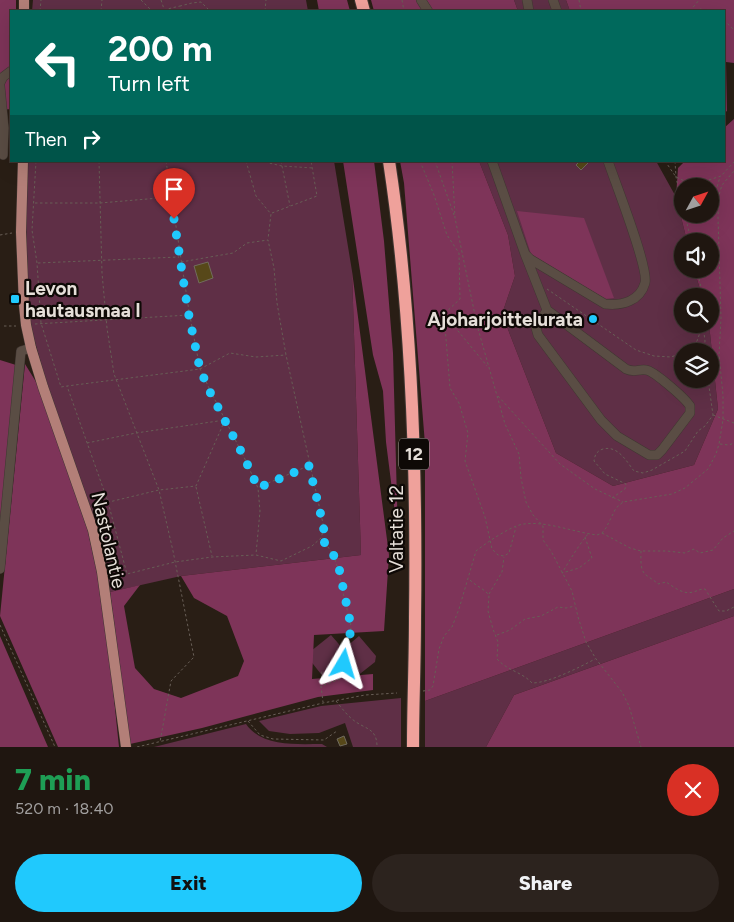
<!DOCTYPE html>
<html lang="en">
<head>
<meta charset="utf-8">
<style>
	body { margin:0; font-family:Figtree,sans-serif; background:#2c231e; color:#f1f3f6; height:100vh; display:flex; flex-direction:column; font-size:19px; white-space:nowrap }
	* { box-sizing:border-box; margin:0 }
	p { font-size:16px; color:#a19f9f }
	.icon { flex:none; width:28px; height:28px; fill:none; stroke:currentColor; stroke-width:2; stroke-linecap:round; stroke-linejoin:round }
	.map { position:relative; height:747px; overflow:hidden }
	.panel { display:flex; flex-direction:column; background:#1f1610; flex:1 }
	.panel>* { flex:none }
	.top-card { position:absolute; left:10px; top:10px; width:715px; height:152px; border-radius:0px; box-shadow:0 5px 20px #0002,0 0 0 1px #3c3530; background:#00695c; color:#fff; overflow:hidden }
	.needle { width:32px; rotate:50deg }
	.buttons { position:absolute; left:674px; top:178px; display:grid; gap:10px }
	.buttons a { display:grid; place-items:center; width:45px; height:45px; border-radius:50%; background:#1f1610; box-shadow:0 5px 20px #0002,0 0 0 1px #3c3530; font-size:25px }
	.pin { position:absolute; display:grid; place-items:center; width:42px; height:42px; color:#fff; margin:-51px -21px; border-radius:50% 50% 50% 0; rotate:-45deg; box-shadow:0 0 5px #0007 }
	.pin .icon { rotate:45deg }
	.me { position:absolute; width:55px; margin:-28px; rotate:7deg; stroke-linejoin:round; filter:drop-shadow(0 0 4px #0008) }
	.turn { display:flex; align-items:center; gap:18px; height:105px; padding:0 15px; font-size:22px }
	.turn .icon { width:65px; height:65px; stroke-width:2.5 }
	.turn b { display:block; font-size:35px; line-height:42px }
	.then { display:flex; align-items:center; height:48px; padding:0 15px; background:#0003; gap:10px; font-size:19px }
	.round { display:grid; place-items:center; flex:none; width:52px; height:52px; border-radius:26px; background:#2c231e }
	.head { display:flex; align-items:center; justify-content:space-between; height:85px; padding:0 15px }
	h1 { font-size:30px; font-weight:800; line-height:38px; color:#1e9e55 }
	.button { display:flex; gap:10px; margin-top:auto; padding:10px 15px }
	.button a { flex:1; height:58px; border-radius:30px; background:#20c9fd; color:#111; font-size:20px; font-weight:800; line-height:58px; text-align:center }
	.button a+a { background:#2c231e; color:#f1f3f6 }
	.map>svg:first-child { display:block }
	.green { fill:#5f2f46; fill-rule:evenodd }
	.forest { fill:#7e3459; fill-rule:evenodd }
	.building { fill:#574819; stroke:#716c5d }
	.lines { fill:none; stroke-linecap:round; stroke-linejoin:round }
	.minor-casing { stroke:#403732; stroke-width:10 }
	.major-casing { stroke:#403732; stroke-width:11 }
	.highway-casing { stroke:#403732; stroke-width:14 }
	.path { stroke:#685e56; stroke-width:1; stroke-dasharray:2.5 2.5; stroke-linecap:butt }
	.minor { stroke:#5a4d44; stroke-width:9 }
	.major { stroke:#b37f78; stroke-width:10 }
	.highway { stroke:#efa19b; stroke-width:12 }
	.route { stroke:#20c9fd; stroke-width:9; stroke-dasharray:0 16.2 }
	.poi-dot { fill:#20c9fd; stroke:#0e0906; stroke-width:2 }
	.labels { text-anchor:middle; stroke-width:4.5; stroke-linejoin:round; paint-order:stroke }
	.shield { fill:#0e0906; stroke:#a59f9a; stroke-width:1 }
	.shield-label { font-size:18px; font-weight:bold; fill:#e6dfd9 }
	.poi-label { font-size:19px; font-weight:bold; fill:#e6dfd9; stroke:#0e0906; text-anchor:start }
	.street-label { font-size:19px; fill:#e6dfd9; stroke:#0e0906 }
</style>
</head>
<body>
<div class="map">
<svg width="734" height="747" viewBox="0 0 734 747">
	<rect width="100%" height="100%" fill="#291e15"/>
	<path class="green" d="M33 0H306L308 11H32Z
		M514 0H566L570 11H518Z
		M28 161H334L352 271 361 555 181 576 110 592 108 571 98 529 48 388 31 328 29 306 26 228Z
		M479 161H656L676 197 687 241H682V269H694L702 296H682V324H709L718 409 694 465 613 486 556 453 502 314 515 276 508 235ZM682 351H710V379H682Z
		M734 589V616L514 695 486 747H425V701Z
		M331 635 344 650 337 656 343 663 324 678 306 655Z
		M359 636 376 656 375 662 356 677 344 662 346 647Z
		M401 698V747H353L345 723 319 733 290 734 269 731 259 721 321 706Z
		M246 724C262 747 296 744 322 744L327 747H154Z"/>
	<path class="forest" d="M0 0H16V11H11V109L0 110Z
		M317 0H347L350 11H319Z
		M371 0H416L423 11H374Z
		M424 0H514L518 11H430Z
		M566 0H734V63L726 62 727 111 724 113V11H570Z
		M734 119V589L425 701V444L404 183 400 161H479L508 235 515 276 502 314 556 453 613 486 694 465 718 409 709 324H710V296H702L694 269H710V241H687L676 197 678 168 685 161H724V128ZM682 186H710V214H682Z
		M343 161H374L384 241 393 353 398 537 386 442 383 391 373 355Z
		M517 211 584 218 614 298 605 299 531 254Z
		M352 271 389 555 384 631 314 635 312 679 373 674V690L318 697 202 728 130 744 110 592 140 585 124 606 135 668 154 689 181 698 238 676 244 661 227 616 194 598 181 576 361 555Z
		M0 360 16 365 0 528Z
		M25 364 38 385 88 531 97 572 112 679 119 747H58L0 616Z
		M734 616V747H486L514 695Z
		M0 636 48 747H0Z"/>
	<path class="building" d="M580 161H590L581 170 576 165Z
		M208 262 213 278 199 283 194 266Z
		M344 736 347 744 340 746 337 739Z"/>
	<g class="lines">
		<g class="minor-casing">
			<path id="minor" d="M421 0 428 11
				M527 0 529 11
				M553 0 557 11
				M0 83 3 77 11 71
				M0 86 4 128 3 155
				M492 161 525 254 530 259 605 304C622 306 640 301 645 283 649 268 615 182 608 161
				M525 254 547 310 626 369C634 373 638 369 646 370 654 371 685 398 690 406V413L662 450 657 455H649L617 436 601 420 538 335 536 328 547 310
				M0 569 21 351 31 348"/>
		</g>
		<g class="major-casing">
			<path id="major" d="M24 11V0
				M23 161 21 232 24 305 26 325 31 348 43 387 93 530 102 572 126 747"/>
		</g>
		<g class="highway-casing">
			<path id="highway" d="M361 0 364 11
				M389 161C412 312 417 466 415 618 415 661 413 704 413 747"/>
		</g>
		<path class="path" d="M141 0 152 11
			M161 0 164 9
			M402 0 404 11
			M579 0 581 11
			M40 11 41 0
			M101 11 102 0
			M159 11 180 6
			M182 11 180 6 192 3 201 2 210 11
			M265 11 266 0
			M690 11 699 0
			M695 11 700 9 711 11
			M724 20 734 30
			M36 161 32 230 37 263 41 323 61 387 67 386
			M99 161 102 273 107 328 114 374 159 490 173 551 194 657 171 681 160 742
			M166 161 189 311 200 369 211 392 244 457 258 488 260 511 256 554
			M246 161 256 196 271 214 268 239
			M260 161 282 166 313 168
			M281 161 290 206
			M420 161 434 195 447 235 459 253 460 299 444 314 487 366
			M435 161 454 215
			M452 161 455 218 477 325 505 424 519 454 521 478 526 502 533 515 543 526V540L551 551 572 591 578 617 586 642 596 659 622 692 629 706 641 747
			M665 161 676 177 693 185 721 176 734 162
			M675 161 676 177 682 205
			M35 203H100L171 197
			M710 205 713 201 720 177
			M272 213 317 196 311 161
			M685 214 691 241
			M0 235 12 233
			M181 262 233 253 247 243 268 240 274 268 277 303 286 355 324 528 321 538 312 546 281 561 256 555 212 557 175 562 127 574 108 502 67 386 200 369 230 353 256 357 286 355
			M38 263 179 257
			M697 269 703 296
			M547 289 636 350 654 356 671 357 682 353
			M444 314 450 388 459 403 468 433 465 461 485 517 492 549 498 555 504 556 509 553 516 527
			M35 324 189 315
			M703 325 705 341 704 351
			M4 326H16
			M685 351 697 341 703 324
			M498 396 560 464 595 489 623 502
			M713 415 734 423
			M87 443 136 433 225 420 196 486 159 490 109 502
			M720 444 729 445 734 443
			M196 487 212 556
			M259 487 308 466
			M612 498 625 489 626 484 605 474 594 461C595 454 597 451 603 449 618 445 627 462 634 471L643 473 652 470 685 451 698 431 705 426 713 415 708 379
			M602 533 630 548 641 551H667L685 553 694 549 700 553 713 550 723 538 734 531
			M585 537 592 558 579 568 562 573C570 560 578 546 588 534
			M321 539C337 555 337 567 342 588 345 601 348 613 351 626 351 634 347 638 344 645 341 655 346 666 349 676L321 686 323 702
			M641 551C641 557 640 568 644 573 646 576 653 579 658 584L666 582C674 587 683 595 693 592 698 591 699 589 705 589L719 611H726L734 607
			M470 580C476 586 483 588 489 595L488 611 493 629 498 642 497 659C508 671 522 672 532 683 549 683 580 667 595 659
			M489 594 502 572 504 557
			M0 625 55 747
			M497 635 510 630 525 619 541 616 558 607 566 608 575 606
			M321 684 322 670
			M423 691 430 690 433 686 439 649 444 636 452 627 459 609 476 551C486 543 512 525 524 524 547 521 573 532 597 535L602 533 606 528 616 508 623 502 672 494 685 488 708 469 716 454 719 444 723 420V395L719 355 721 318 718 217 719 195 722 185 734 171
			M336 701C341 707 346 714 352 719 365 730 377 727 377 747
			M248 721 260 735 273 739 324 740 337 731
			M137 747 323 703 365 695 397 693"/>
		<use href="#minor" class="minor"/>
		<use href="#major" class="major"/>
		<use href="#highway" class="highway"/>
	</g>
	<g class="lines">
		<path class="route" d="M174 219 188 311 200 369 210 392 244 457 258 488 309 466 324 528 320 538 331 549 339 568 351 626V632L344 646V664"/>
	</g>
	<g class="poi-dot">
		<rect x="10" y="294" width="10" height="10" rx="2.5"/>
		<circle cx="593" cy="319" r="5"/>
	</g>
	<g class="labels">
		<rect class="shield" x="399" y="438.5" width="30" height="31" rx="4"/>
		<g class="shield-label">
			<text x="414" y="460">12</text>
		</g>
		<g class="poi-label">
			<text x="25" y="295">Levon<tspan x="25" dy="22">hautausmaa I</tspan></text>
			<text x="583" y="326" text-anchor="end">Ajoharjoittelurata</text>
		</g>
		<g class="street-label">
			<text transform="translate(396 529) rotate(-90)" y="7">Valtatie 12</text>
			<text transform="translate(109 540) rotate(77)" y="7">Nastolantie</text>
		</g>
	</g>
</svg>
<div class="buttons">
<a><svg class="needle" viewBox="-14 -14 28 28"><path d="M0-13l5 13h-10z" fill="#e53935"/><path d="M0 13l5-13h-10z" fill="#a19f9f"/></svg></a>
<a><svg class="icon" aria-label="sound" viewBox="0 0 24 24"><path d="M4 9h4l5-4v14l-5-4H4zM17 9q2 3 0 6"/></svg></a>
<a><svg class="icon" aria-label="search" viewBox="0 0 24 24"><circle cx="10" cy="10" r="6"/><path d="M15 15l6 6"/></svg></a>
<a><svg class="icon" aria-label="layers" viewBox="0 0 24 24"><path d="M12 4l9 5-9 5-9-5zM3 14l9 5 9-5"/></svg></a>
</div>
<div class="pin" style="left:174px;top:219px;background:#d93025"><svg class="icon" aria-label="arrive" viewBox="0 0 24 24"><path d="M6 21V4h12l-3 4 3 4H6"/></svg></div>
<svg class="me" style="left:344px;top:664px" viewBox="-20 -20 40 40"><path d="M0-17L14 15 0 8-14 15z" fill="#20c9fd" stroke="#fff" stroke-width="4"/></svg>
<div class="top-card">
<div class="turn"><svg class="icon" aria-label="left" viewBox="0 0 24 24"><path d="M17 20v-9H6M10 6l-5 5 5 5"/></svg><div><b>200 m</b>Turn left</div></div>
<div class="then">Then<svg class="icon" aria-label="right" viewBox="0 0 24 24"><path d="M7 20v-9h11M14 6l5 5-5 5"/></svg></div>
</div>
</div>
<section class="panel">
<div class="head"><div><h1>7 min</h1><p>520 m · 18:40</p></div><a class="round" style="background:#d93025;color:#fff"><svg class="icon" aria-label="close" viewBox="0 0 24 24"><path d="M6 6l12 12M18 6L6 18"/></svg></a></div>
<div class="button"><a>Exit</a><a>Share</a></div>
</section>
</body>
</html>
